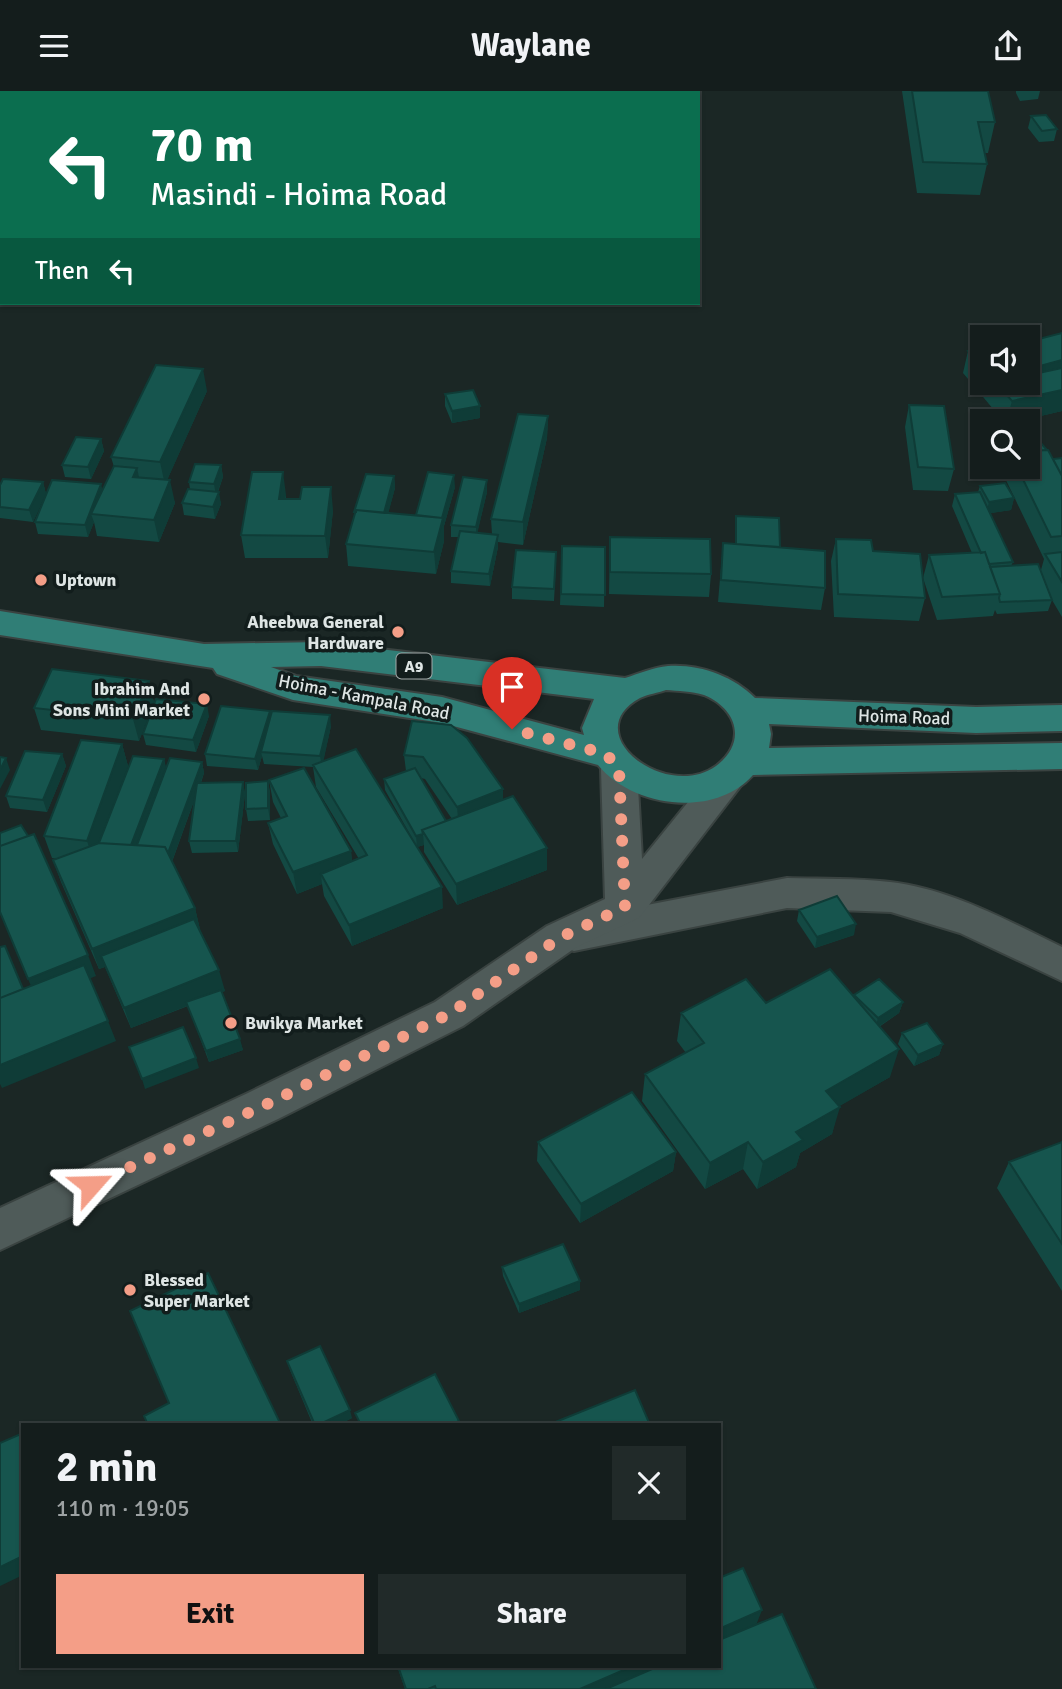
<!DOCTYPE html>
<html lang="en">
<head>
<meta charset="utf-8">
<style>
	body { margin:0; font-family:Signika,sans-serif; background:#212a29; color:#f1f3f6; height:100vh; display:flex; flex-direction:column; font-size:26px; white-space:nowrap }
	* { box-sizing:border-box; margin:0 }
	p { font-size:23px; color:#9da2a3 }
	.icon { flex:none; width:38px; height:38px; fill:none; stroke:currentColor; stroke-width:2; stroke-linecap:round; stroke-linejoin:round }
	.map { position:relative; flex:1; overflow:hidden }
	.sheet { position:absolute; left:21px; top:1332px; width:700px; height:245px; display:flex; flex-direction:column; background:#141d1c; border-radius:0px; box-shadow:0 2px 5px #0004,0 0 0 2px #333b3b }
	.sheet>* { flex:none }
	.top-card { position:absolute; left:0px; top:0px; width:700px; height:214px; box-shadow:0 2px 5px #0004,0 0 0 2px #333b3b; background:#0b6e4f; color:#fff; overflow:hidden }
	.controls { position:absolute; left:970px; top:234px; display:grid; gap:14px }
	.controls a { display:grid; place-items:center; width:70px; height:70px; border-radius:0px; background:#141d1c; box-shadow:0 2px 5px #0004,0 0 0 2px #333b3b; font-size:35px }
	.pin { position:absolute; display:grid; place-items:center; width:60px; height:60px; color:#fff; margin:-72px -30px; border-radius:50% 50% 50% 0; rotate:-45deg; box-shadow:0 0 7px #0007 }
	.pin .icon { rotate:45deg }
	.me { position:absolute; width:77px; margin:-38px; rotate:65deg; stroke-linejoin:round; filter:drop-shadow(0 0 5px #0008) }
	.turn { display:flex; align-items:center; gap:24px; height:147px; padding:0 35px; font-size:32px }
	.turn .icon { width:91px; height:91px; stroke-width:2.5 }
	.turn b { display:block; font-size:49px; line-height:60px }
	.then { display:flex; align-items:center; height:66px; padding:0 35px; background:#0003; gap:14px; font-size:26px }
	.round { display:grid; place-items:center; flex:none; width:74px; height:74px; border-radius:0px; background:#212a29 }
	.overview { display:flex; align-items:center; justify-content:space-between; height:119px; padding:0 35px }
	h1 { font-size:42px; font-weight:800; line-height:52px }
	.primary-button { display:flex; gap:14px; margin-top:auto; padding:14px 35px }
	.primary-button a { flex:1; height:80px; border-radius:0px; background:#f49e87; color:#111; font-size:28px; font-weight:800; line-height:80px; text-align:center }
	.primary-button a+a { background:#212a29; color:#f1f3f6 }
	header { display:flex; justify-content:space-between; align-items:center; height:91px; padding:0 35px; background:#141d1c; font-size:32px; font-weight:800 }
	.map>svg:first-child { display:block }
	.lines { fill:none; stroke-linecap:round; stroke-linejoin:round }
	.street-casing { stroke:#3a4341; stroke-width:4 }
	.secondary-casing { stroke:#3a4341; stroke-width:4 }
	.primary-casing { stroke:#3a4341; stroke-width:4 }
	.street { fill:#4f5b59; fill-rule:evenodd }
	.secondary { fill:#4f5b59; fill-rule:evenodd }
	.primary { fill:#307e76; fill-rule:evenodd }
	.wall { fill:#134943; fill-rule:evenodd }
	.shaded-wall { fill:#0f3c37 }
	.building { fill:#16554e; stroke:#0f3c37; stroke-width:2 }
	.route { stroke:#f49e87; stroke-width:12; stroke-dasharray:0 21.6 }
	.poi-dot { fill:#f49e87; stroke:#121d1c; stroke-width:2.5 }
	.labels { text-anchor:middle; stroke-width:7; stroke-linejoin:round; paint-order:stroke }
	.shield { fill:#121d1c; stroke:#a1a9a8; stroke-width:2 }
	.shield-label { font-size:16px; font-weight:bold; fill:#dee5e4 }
	.poi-label { font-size:18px; font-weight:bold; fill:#dee5e4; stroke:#121d1c; text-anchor:start }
	.street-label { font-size:18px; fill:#dee5e4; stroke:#121d1c }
</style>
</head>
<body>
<header><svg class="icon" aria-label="menu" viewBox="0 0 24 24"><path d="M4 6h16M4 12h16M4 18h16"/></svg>Waylane<svg class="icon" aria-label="share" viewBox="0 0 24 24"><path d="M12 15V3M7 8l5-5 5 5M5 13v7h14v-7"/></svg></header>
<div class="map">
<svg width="1062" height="1598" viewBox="0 0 1062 1598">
	<rect width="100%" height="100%" fill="#1b2725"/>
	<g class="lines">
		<g class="street-casing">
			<path id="street" d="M787 787C821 788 856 787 890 791 951 798 1008 830 1062 856V890L960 842 891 821 787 817 574 860 560 855 554 844 560 833 574 828Z"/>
		</g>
		<g class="secondary-casing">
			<path id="secondary" d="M619 664 632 668 637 678 642 768 718 674 731 670 744 674 749 684 639 827 575 857 463 935 278 1028 0 1159V1117L248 1002 435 911 547 835 605 808 601 678 606 668Z"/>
		</g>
		<g class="primary-casing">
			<path id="primary" d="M0 520 204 553 321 551 625 587C638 583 654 576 668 575 700 573 733 585 755 607L976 616 1062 614V640L976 642 769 633 771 643 769 657 1062 652V678L753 684C714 728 632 716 598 674L442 632 293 609 217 583 213 577 0 544ZM321 575 594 608 582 637 584 644 442 606 296 585 271 576ZM666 599C678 600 692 600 704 604 738 618 747 652 716 675 666 711 576 642 640 607 648 603 658 602 666 599Z"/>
		</g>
		<use href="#street" class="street"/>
		<use href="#secondary" class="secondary"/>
		<use href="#primary" class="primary"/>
	</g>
	<path class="wall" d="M123 0H140L138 2H123Z
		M902 0H988L995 31 988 62H984L987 73 980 104 917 102Z
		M1016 0H1040L1038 8 1020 10 1016 2Z
		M1031 25 1057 38 1054 50 1039 51 1028 37Z
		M1062 242V320L1015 331H1004L963 282 968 260 982 256V292H1027V251Z
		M207 300 167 389 175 412 159 451 97 445 94 431 88 446 38 443 35 431 103 399 114 376 111 366Z
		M445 303 480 327 452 332 445 315Z
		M909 314 954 378 948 400 913 399 905 336Z
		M548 325 547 347 523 454 498 451V456L490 495 451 492V480L459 446H451V434L487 401 477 442 492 443 491 428Z
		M101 348 104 360 91 388 65 386 62 374Z
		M1062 367V526L1052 509 1048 520 997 523 995 519 993 525 937 529 923 487 929 464 972 462 952 415 955 403 978 401 980 395 1014 407 1011 419 990 422 1013 471 1011 475 1041 479 1044 468 1004 385 1006 376H1027Z
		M221 374 223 386 218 401 221 413 215 428 184 424 182 412 190 398 189 391Z
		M394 385 395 397 388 422 416 424 455 396 444 435V450L436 483 348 475 346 453 355 424 354 421Z
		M43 391 46 403 33 431 0 427V394Z
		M286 404V408L333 419 328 467H245L241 444Z
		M736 425 780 456 825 497 821 519 718 511 723 452 735 453Z
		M610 446 711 483 709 506 609 503Z
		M836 448 873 460 925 507 919 530 834 526 831 470Z
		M562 455 605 456 604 516 560 514Z
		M556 473 554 510 512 508V496Z
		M149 590 154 612 139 650 41 639 34 617Z
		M271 624 331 635 323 670 443 817 352 855 324 805 322 793 297 803 273 753 268 732 281 727 273 711 269 689 351 760 352 771 359 768 316 696 313 676 264 673 262 665 258 679 207 675 205 663Z
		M209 625 196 661 146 654 143 643Z
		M412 630 503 698V709L547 757V779L457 814 424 761V754L417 756 385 699 384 688 406 680 404 664ZM421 687 425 688 452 728 446 730Z
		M122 653 128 675 119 701 164 668 166 678 202 671 204 682 201 692 243 691 245 703 238 761 192 762 189 750 194 710 172 771 195 817 200 839 225 900 222 901 243 959 209 971 188 915 131 937 105 876 99 878 61 791 53 769 57 768 52 767 44 745Z
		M62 663 66 675 47 721 10 717 6 705Z
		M268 690 270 702V729L248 730 246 718Z
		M799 819 854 844 815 857 797 830Z
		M854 904 903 911 899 922 879 936 890 986 839 1015 832 1043 800 1062 796 1076 757 1098 743 1078 705 1098 642 1010 645 983 686 962 677 950 681 922 766 912 854 906Z
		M902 942 943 953 939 964 914 975 898 953Z
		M538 1051 676 1061 673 1080 580 1132 537 1070Z
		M1062 1051V1200L997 1097 1009 1071Z
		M502 1176 580 1190V1199L519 1222 503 1185Z
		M287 1270 352 1327 338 1334H313L290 1279Z
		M756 1533 816 1598H405L397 1575H719Z"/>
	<path class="shaded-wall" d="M96 0H112L111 2H95Z
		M1062 269V290L1033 298 1040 275Z
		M203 278 207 300 165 394 160 371Z
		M1062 299V320L1015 331H1006L1012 310Z
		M480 315V327L452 332V320Z
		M548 325 547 347 523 454V431Z
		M101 348 104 360 91 388 88 376Z
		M221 374 223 386 216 405 214 393Z
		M137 377 142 400 133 386Z
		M283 381 286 404 282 431 279 408Z
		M454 384 455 396 444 435V450L436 483 434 461 440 435Z
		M394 385 395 397 385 435 384 423Z
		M170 389 175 412 159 451 154 429Z
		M487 389V401L476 448V436Z
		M43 391 46 403 33 431 29 419Z
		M101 393 104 405 91 423 94 431 88 446 85 434Z
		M331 396 333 419 328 467 325 445Z
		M219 401 221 413 215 428 213 416Z
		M1014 407 1011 419 986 423 989 411Z
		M498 444V456L490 495 489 483Z
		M149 590 154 612 139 650 133 628Z
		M207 613 209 625 196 661 193 649Z
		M270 620 273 631 261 661 262 665 258 679 255 668Z
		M330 624 331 635 322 677 320 665Z
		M122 653 128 675 94 771 87 750Z
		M62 663 66 675 47 721 43 709Z
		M6 667 10 679 0 698V679Z
		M164 668 167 680 138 757 130 758Z
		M202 671 204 682 171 773 168 762Z
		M268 690 270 702V729L268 717Z
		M243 691 245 703 238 761 236 750Z
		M503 698V720L459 738 457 716Z
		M423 743 424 754 417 756 416 745Z
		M547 757V779L457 814 456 793Z
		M351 760 353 782 321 783 322 793 297 803 293 781Z
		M442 796 443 817 352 855 349 834Z
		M195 817 200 838 106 876 101 865 105 876 99 878 92 858Z
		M856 833 854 844 815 857 817 846Z
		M88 864 96 885 37 909 28 888Z
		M219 879 225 900 131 937 124 917Z
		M903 911 899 922 875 938 878 927Z
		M108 930 116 950 2 997 0 993V974Z
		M240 948 243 959 209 971 206 960Z
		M943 953 939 964 914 975 918 964Z
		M899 958 890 986 819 1027 826 1000Z
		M196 967 199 977 145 998 142 988Z
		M840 1016 832 1043 800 1062 796 1076 757 1098 763 1071 796 1041Z
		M748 1051 743 1078 705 1098 710 1072Z
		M676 1061 673 1080 580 1132 581 1113Z
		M580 1190V1199L519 1222V1213Z
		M350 1319 352 1327 338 1334H318Z
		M23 1465V1484L0 1495V1476Z
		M762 1519 755 1537 719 1553V1538Z
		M633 1575H668L615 1598H580Z"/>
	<path class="building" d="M8 0H96L95 2H7Z
		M912 0H988L995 31H978L987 73 923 71Z
		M1046 24 1057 38 1042 40 1031 25Z
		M1062 242V269L1040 275 1027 263V251Z
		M982 256V276L968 260Z
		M1027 269 1039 282 1062 277V299L1012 310 996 292H1027Z
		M156 274 203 278 160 371 111 366Z
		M473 299 480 315 452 320 445 303Z
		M909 314 944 315 954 378 918 376Z
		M518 323 548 325 523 431 491 428Z
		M1027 336 1047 359 1027 360Z
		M76 346 101 348 88 376 62 374Z
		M1048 359 1062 385V445L1051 446 1017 376H1027V360Z
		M1062 367V385L1053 368Z
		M195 373 221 374 214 393 189 391Z
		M114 375 137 377 133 386 170 389 154 429 91 423Z
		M252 381H283L279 408H300L302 396H331L325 445 241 444Z
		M428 381 454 384 442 427 416 424Z
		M366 383 394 385 384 422 356 419V421H354Z
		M463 386 487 389 476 436 451 434Z
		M3 388 43 391 29 419 0 416V394Z
		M52 389 101 393 85 434 35 431Z
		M1005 392 1014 407 989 411 980 395Z
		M188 398 219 401 213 416 182 412Z
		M980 401 1013 471 989 473 985 461 981 462 955 403Z
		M356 419 443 427 434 461 346 453Z
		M736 425 779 427 780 456 736 453Z
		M460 440 498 444 489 483 451 480Z
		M610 446 710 448 711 483 610 481Z
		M836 448 871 449 873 460 920 463 925 507 838 503Z
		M723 452 825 460V497L721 489Z
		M562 455 605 456V504L561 503Z
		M516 459 556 461 554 498 512 496Z
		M985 461 1000 503 942 506 929 464Z
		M1062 461V491L1045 463Z
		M1038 473 1052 509 1000 511 999 507 1000 503 990 476Z
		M52 578 149 590 133 628 34 617Z
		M156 608 207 613 193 649 143 643Z
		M221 615 270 620 255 668 205 663Z
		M272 620 330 624 320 665 261 661Z
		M412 630 451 634 467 647 503 698 457 716 423 666 404 664Z
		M81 649 122 653 87 750 44 745Z
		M356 658 442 796 349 834 321 783 367 764 313 674Z
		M25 660 62 663 43 709 6 705Z
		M133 665 164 668 131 754 99 752Z
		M0 666 6 667 0 679Z
		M170 667 202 671 168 762 165 756 137 754Z
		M304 677 351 760 293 781 268 732 287 725 269 689Z
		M415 677 446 730 422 739 423 743 416 745 384 688Z
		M268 690V717L246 718V692Z
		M243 691 236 750H189L197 692Z
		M513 705 547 757 456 793 422 739Z
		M21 734 28 745 0 755V742Z
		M34 743 88 864 28 888 0 821V755Z
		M99 752 165 756 195 817 92 858 53 769Z
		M837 805 856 833 817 846 799 819Z
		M194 828 219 879 124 917 101 865Z
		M5 855 23 898 0 907V856Z
		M84 874 108 930 0 974V907Z
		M830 878 899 958 826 1000 840 1016 796 1041 803 1049 763 1071 748 1051 710 1072 645 983 704 952 681 922 746 888 766 912Z
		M879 888 903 911 878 927 854 904Z
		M221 899 240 948 206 960 186 911Z
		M927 932 943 953 918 964 902 942Z
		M183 936 196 967 142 988 129 956Z
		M632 1001 676 1061 581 1113 538 1051Z
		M1062 1051V1153L1009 1071Z
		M563 1153 580 1190 519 1213 502 1176Z
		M208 1182 281 1334H148L144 1325 169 1312 130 1220Z
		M320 1255 350 1319 318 1334H315L287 1270Z
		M435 1283 459 1330 451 1334H361L355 1322Z
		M635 1299 650 1334H548Z
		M23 1342V1465L0 1476V1352Z
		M743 1477 762 1519 719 1538V1487Z
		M782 1523 816 1598H606L659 1575H719V1549Z
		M398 1575H633L580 1598H436L435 1595 428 1598H406Z"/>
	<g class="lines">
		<path class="route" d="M91 1094 263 1015 449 923 561 846 625 816 619 678 606 663 512 638"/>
	</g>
	<g class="poi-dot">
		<circle cx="41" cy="489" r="7"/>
		<circle cx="398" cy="541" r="7"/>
		<circle cx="204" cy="608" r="7"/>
		<circle cx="231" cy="932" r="7"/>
		<circle cx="130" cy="1199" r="7"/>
	</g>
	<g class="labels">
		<rect class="shield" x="396.5" y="562.5" width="35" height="25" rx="5"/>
		<g class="shield-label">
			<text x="414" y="581">A9</text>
		</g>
		<g class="poi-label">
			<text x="55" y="495">Uptown</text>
			<text x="384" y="537" text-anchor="end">Aheebwa General<tspan x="384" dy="21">Hardware</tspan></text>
			<text x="190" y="604" text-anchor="end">Ibrahim And<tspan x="190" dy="21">Sons Mini Market</tspan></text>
			<text x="245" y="938">Bwikya Market</text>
			<text x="144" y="1195">Blessed<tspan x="144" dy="21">Super Market</tspan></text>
		</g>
		<g class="street-label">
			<text transform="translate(364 606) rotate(11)" y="6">Hoima - Kampala Road</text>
			<text transform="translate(904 626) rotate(2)" y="6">Hoima Road</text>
		</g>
	</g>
</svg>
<div class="controls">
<a><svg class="icon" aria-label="sound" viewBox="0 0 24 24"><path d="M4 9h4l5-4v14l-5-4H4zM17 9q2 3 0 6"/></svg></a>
<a><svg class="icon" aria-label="search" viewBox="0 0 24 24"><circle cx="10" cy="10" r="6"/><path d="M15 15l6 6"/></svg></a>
</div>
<div class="pin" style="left:512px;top:638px;background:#d93025"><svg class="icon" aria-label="arrive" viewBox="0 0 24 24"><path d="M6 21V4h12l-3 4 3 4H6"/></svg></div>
<svg class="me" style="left:91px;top:1094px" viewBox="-20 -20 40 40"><path d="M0-17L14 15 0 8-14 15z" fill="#f49e87" stroke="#fff" stroke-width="4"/></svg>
<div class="top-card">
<div class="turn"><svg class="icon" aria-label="left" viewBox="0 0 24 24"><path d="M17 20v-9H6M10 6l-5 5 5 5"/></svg><div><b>70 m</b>Masindi - Hoima Road</div></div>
<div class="then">Then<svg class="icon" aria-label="left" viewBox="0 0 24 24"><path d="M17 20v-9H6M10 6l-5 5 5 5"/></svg></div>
</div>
<section class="sheet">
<div class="overview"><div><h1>2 min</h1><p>110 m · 19:05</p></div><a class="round"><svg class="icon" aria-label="close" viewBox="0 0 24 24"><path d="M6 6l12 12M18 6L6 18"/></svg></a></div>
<div class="primary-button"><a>Exit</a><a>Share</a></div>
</section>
</div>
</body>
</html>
